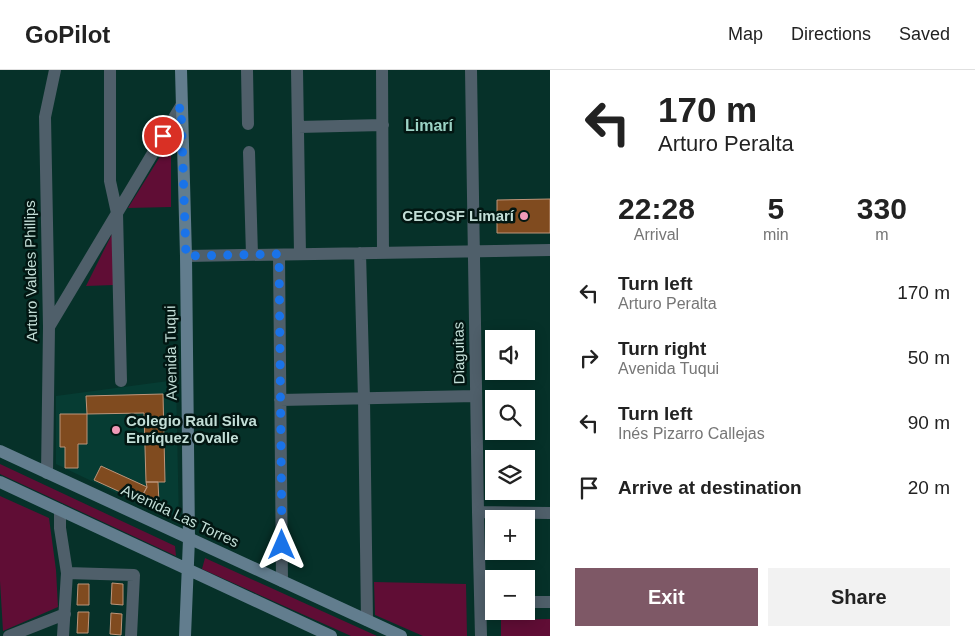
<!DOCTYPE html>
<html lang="en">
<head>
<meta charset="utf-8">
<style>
	body { margin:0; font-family:Helvetica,sans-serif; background:#f2f2f2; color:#222; height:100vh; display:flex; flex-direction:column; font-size:19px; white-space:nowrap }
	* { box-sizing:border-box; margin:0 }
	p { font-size:16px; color:#767676 }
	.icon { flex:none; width:28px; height:28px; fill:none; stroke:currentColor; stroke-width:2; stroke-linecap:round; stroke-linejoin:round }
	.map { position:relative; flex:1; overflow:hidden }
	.drawer { display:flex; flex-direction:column; background:#fff; width:425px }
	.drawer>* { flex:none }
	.hud { background:#fff; color:#222; overflow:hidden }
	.buttons { position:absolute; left:485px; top:260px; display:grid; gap:10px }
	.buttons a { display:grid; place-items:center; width:50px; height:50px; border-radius:0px; background:#fff; box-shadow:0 2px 12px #0003; font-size:25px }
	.pin { position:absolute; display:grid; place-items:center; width:42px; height:42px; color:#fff; margin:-21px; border:2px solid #fff; border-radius:50%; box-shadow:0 1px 5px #0007 }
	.me { position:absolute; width:55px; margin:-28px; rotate:0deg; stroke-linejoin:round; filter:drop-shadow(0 0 4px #0008) }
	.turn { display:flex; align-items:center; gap:18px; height:105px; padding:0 25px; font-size:22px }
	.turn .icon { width:65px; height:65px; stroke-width:2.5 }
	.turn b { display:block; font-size:35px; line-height:42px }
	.eta { display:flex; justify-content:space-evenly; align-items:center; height:85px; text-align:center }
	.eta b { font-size:30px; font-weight:700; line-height:35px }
	.cta { display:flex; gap:10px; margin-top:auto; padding:10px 25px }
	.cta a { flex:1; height:58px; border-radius:0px; background:#7e5866; color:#fff; font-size:20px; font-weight:700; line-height:58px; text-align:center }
	.cta a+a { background:#f2f2f2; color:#222 }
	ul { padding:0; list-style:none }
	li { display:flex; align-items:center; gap:15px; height:65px; padding:0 25px }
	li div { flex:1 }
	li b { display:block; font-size:19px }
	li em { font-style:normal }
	header { display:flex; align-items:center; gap:30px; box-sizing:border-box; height:70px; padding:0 25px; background:#fff; border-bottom:1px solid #e0e0e0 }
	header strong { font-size:24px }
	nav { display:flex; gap:28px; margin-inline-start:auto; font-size:18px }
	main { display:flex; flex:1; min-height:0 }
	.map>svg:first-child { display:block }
	.built { fill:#063c33 }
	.green { fill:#600d35 }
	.building { fill:#804b1f; stroke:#bc957a }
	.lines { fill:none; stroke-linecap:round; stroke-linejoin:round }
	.street { stroke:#4f5f6a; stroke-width:12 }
	.secondary { stroke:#627d8e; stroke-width:12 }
	.route { stroke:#1a73e8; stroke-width:9; stroke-dasharray:0 16.2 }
	.poi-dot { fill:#ef9ab8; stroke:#021612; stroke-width:2 }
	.labels { text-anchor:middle; stroke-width:5; stroke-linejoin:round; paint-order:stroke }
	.poi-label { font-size:15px; font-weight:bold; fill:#c3ded7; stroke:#021612; text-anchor:end }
	.street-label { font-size:15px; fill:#c3ded7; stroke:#021612 }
	.neighbourhood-label { font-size:16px; font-weight:bold; fill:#9cd3c5; stroke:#021612 }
</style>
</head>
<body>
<header>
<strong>GoPilot</strong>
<nav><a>Map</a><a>Directions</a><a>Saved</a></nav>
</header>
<main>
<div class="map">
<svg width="550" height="566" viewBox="0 0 550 566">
	<rect width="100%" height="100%" fill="#063129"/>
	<path class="built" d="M176 310 179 453 56 394V326Z"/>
	<path class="green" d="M171 69V137L128 138Z
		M114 160V215L86 216Z
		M0 394 175 476 176 486 0 404Z
		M0 426 49 448 56 500 58 537 3 561 0 511Z
		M205 488 377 566H351L202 499Z
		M374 512 466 514 467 566H423L375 545Z
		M550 549V566H501V550Z"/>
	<path class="building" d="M550 129V163H497V130Z
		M163 324 165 412H146L144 343 87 344 86 326Z
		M60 344H87V374H78V398H65V377H60Z
		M101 396 147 417 140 431 94 410Z
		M146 412H158L159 433 143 424 147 417Z
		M112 513 123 514V535L111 534Z
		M78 514H89V535H77Z
		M78 542H89L88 563H77Z
		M111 543 122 544 121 565 110 564Z"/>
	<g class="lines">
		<path class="street" d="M110 0V111L117 143 121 311
			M247 0 248 54
			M297 0 300 184
			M382 0 383 183
			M471 0 478 442 481 566
			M298 57 383 55
			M249 82 252 185
			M360 183 364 329 367 550
			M279 185 282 511
			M186 186 550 180
			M49 257 181 36
			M280 330 476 326
			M47 403 49 257 45 47 55 0
			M60 440V458L67 503 63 566
			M478 442 550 443
			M67 503 134 505 131 566
			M526 532H550
			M9 566 65 544"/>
		<path class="secondary" d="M181 0 186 186 189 469 185 566
			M0 381 401 566
			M0 412 331 566"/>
	</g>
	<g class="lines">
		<path class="route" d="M163 66 181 36 186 186 279 184 282 475"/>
	</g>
	<g class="poi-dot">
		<circle cx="524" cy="146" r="5"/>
		<circle cx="116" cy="360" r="5"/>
	</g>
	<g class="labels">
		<g class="poi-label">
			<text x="514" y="151">CECOSF Limarí</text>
			<text x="126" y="356" text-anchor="start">Colegio Raúl Silva<tspan x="126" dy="17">Enríquez Ovalle</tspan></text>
		</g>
		<g class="street-label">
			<text transform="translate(31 201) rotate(-91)" y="5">Arturo Valdes Phillips</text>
			<text transform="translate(171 283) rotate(-91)" y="5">Avenida Tuqui</text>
			<text transform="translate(459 283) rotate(-91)" y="5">Diaguitas</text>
			<text transform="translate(180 446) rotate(25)" y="5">Avenida Las Torres</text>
		</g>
		<g class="neighbourhood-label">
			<text x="429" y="61">Limarí</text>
		</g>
	</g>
</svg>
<div class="buttons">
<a><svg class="icon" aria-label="sound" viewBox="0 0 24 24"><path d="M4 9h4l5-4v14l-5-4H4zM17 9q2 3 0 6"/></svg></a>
<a><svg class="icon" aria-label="search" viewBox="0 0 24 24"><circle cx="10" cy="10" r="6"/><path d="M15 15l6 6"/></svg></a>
<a><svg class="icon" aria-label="layers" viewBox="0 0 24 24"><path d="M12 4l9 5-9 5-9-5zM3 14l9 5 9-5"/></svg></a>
<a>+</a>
<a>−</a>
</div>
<div class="pin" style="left:163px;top:66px;background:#d93025"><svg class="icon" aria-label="arrive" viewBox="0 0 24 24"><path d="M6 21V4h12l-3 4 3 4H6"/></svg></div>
<svg class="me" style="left:282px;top:475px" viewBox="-20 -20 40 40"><path d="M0-17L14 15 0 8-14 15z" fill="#1a73e8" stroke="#fff" stroke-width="4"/></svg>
</div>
<section class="drawer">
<div class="hud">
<div class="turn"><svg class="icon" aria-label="left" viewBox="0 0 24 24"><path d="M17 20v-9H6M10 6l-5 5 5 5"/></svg><div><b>170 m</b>Arturo Peralta</div></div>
</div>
<div class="eta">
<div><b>22:28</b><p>Arrival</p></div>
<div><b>5</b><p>min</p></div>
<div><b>330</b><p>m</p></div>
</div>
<ul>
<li><svg class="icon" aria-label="left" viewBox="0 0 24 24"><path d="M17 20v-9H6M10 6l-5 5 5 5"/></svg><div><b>Turn left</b><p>Arturo Peralta</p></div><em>170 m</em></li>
<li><svg class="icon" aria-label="right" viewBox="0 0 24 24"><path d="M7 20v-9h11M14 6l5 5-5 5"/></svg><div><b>Turn right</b><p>Avenida Tuqui</p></div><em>50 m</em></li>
<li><svg class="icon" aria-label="left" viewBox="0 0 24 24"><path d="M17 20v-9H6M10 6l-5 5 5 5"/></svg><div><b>Turn left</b><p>Inés Pizarro Callejas</p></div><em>90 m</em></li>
<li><svg class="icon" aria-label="arrive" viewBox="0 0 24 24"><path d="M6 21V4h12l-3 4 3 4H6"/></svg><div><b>Arrive at destination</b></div><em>20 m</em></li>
</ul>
<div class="cta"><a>Exit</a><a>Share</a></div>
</section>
</main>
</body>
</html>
